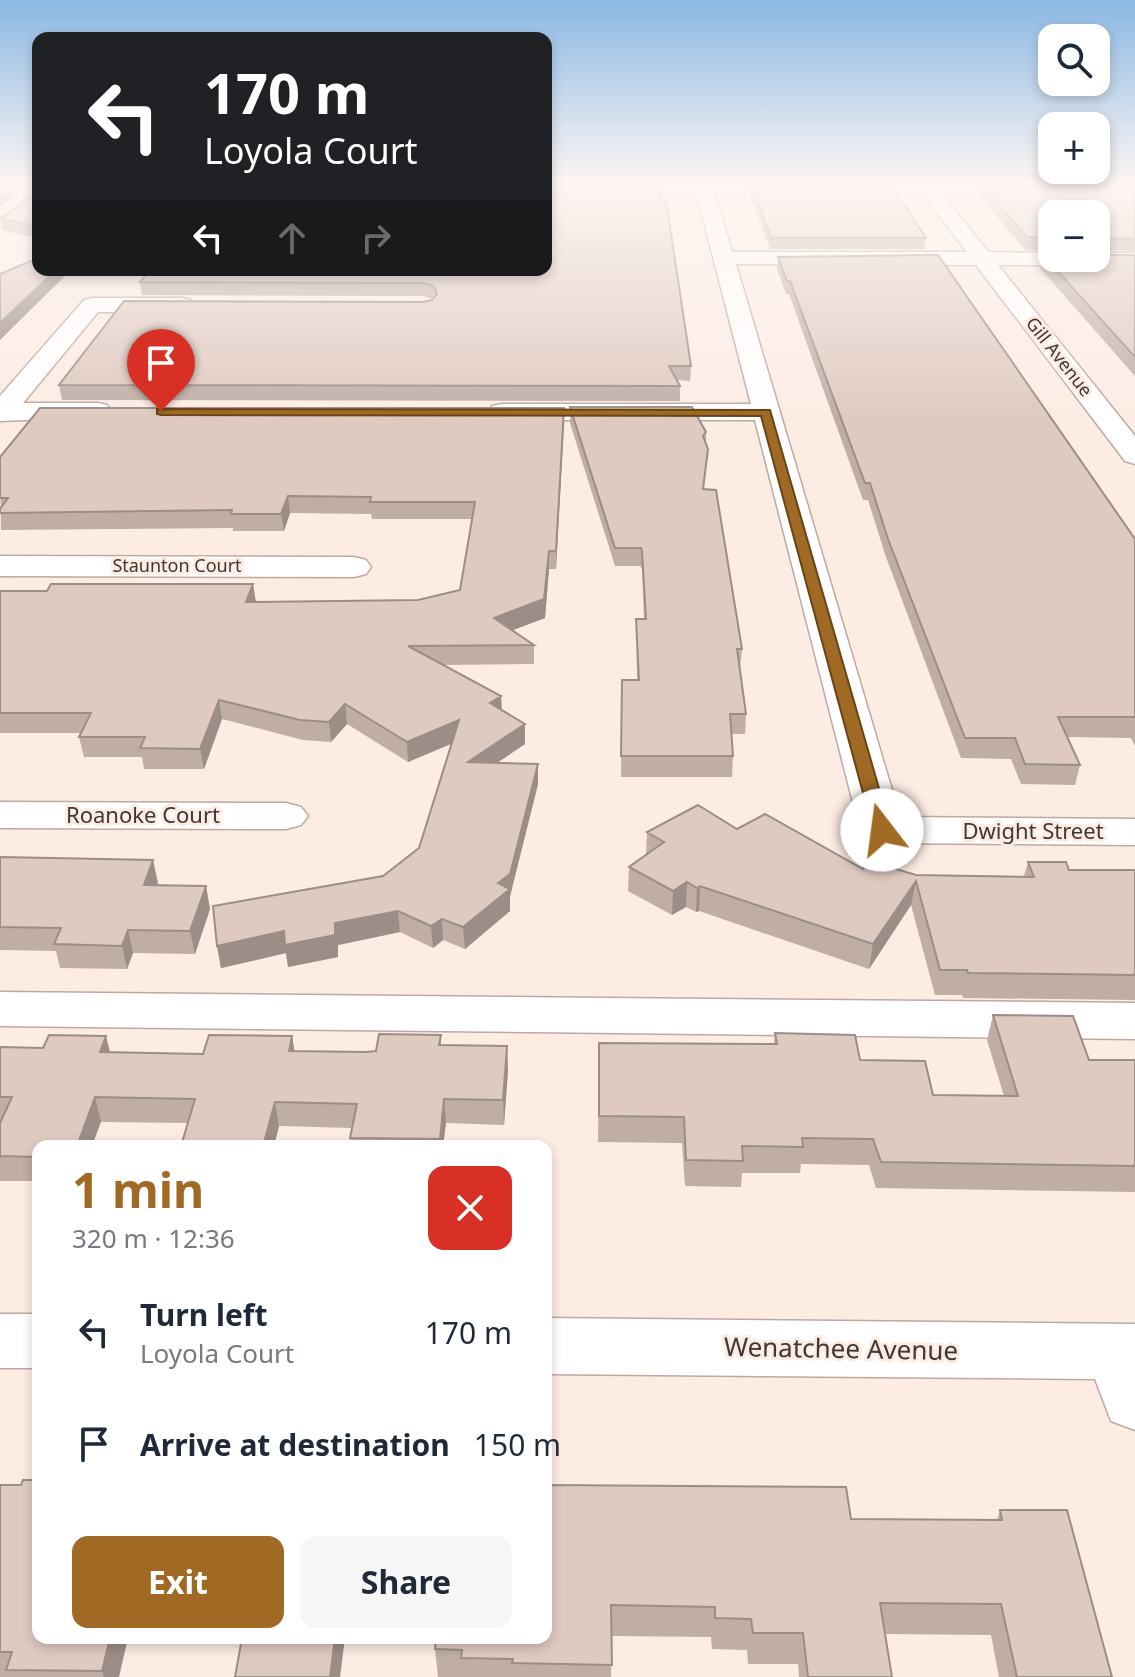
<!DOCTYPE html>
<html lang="en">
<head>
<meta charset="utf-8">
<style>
	body { margin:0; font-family:"Noto Sans",sans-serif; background:#f6f6f7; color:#1f2937; height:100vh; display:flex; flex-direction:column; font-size:30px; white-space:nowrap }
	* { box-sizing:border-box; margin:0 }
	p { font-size:26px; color:#747a83 }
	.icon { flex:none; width:44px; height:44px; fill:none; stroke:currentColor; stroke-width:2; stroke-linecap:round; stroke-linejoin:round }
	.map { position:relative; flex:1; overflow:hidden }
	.sheet { position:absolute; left:32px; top:1140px; width:520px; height:504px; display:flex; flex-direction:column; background:#fff; border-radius:16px; box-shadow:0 4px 12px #0003 }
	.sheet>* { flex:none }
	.banner { position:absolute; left:32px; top:32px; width:520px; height:244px; border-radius:16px; box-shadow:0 4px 12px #0003; background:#202124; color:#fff; overflow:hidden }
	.tools { position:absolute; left:1038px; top:24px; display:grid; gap:16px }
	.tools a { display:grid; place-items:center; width:72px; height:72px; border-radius:16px; background:#fff; box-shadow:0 4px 12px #0003; font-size:40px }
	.pin { position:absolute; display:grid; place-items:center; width:68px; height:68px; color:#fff; margin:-82px -34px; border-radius:50% 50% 50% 0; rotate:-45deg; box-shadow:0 0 8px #0007 }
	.pin .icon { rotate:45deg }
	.me { position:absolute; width:88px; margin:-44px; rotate:345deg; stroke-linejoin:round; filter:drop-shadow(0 0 6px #0008) }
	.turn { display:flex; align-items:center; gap:28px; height:168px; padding:0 40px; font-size:36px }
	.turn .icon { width:104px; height:104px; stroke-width:2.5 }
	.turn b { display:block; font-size:56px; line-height:68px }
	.lanes { display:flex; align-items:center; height:76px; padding:0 40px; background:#0003; justify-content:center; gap:40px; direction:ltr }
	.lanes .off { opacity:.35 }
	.round { display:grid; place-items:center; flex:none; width:84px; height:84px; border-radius:16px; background:#f6f6f7 }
	.overview { display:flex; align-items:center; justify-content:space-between; height:136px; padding:0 40px }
	h1 { font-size:48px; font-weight:700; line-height:60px; color:#a06a24 }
	.button { display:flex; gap:16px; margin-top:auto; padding:16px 40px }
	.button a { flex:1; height:92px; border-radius:16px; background:#a06a24; color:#fff; font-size:32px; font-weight:700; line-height:92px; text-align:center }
	.button a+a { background:#f6f6f7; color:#1f2937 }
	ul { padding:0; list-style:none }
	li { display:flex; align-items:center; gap:24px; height:112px; padding:0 40px }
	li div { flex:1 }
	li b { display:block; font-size:30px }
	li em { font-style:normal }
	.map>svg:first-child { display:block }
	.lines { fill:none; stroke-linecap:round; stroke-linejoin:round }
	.minor-casing { stroke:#bea9a0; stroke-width:3 }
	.minor { fill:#fff; fill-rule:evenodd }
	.wall { fill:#c0aea6 }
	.shaded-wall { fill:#9c8d87 }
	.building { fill:#dfcac1; stroke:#9c8d87; stroke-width:2 }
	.route { fill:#a06a24; stroke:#684517; stroke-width:2 }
	.labels { text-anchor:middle; stroke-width:6; stroke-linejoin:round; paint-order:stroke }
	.far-street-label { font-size:18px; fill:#413834; stroke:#fdece4 }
	.street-label { font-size:22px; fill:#413834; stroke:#fdece4 }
	.near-street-label { font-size:26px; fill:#413834; stroke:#fdece4 }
</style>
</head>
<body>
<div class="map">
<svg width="1135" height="1677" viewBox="0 0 1135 1677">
	<rect width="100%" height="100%" fill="#fdece4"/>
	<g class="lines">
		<g class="minor-casing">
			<path id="minor" d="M694 184H712L732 252H967L915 184H934L988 252 1052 253V258H1096V253H1135V265H998L1135 436V464L1125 461 976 265 736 264 900 817 1135 819V845L882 843 867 839 860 830 755 420H502L492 418 489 412 492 406 502 404H751Z
				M92 298H182L190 300 193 305 190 310 182 312H98L23 403H98L107 405 111 411 107 417 0 421V396L84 300Z
				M0 556 354 557 366 560 371 567 366 574 354 577 0 576Z
				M0 802 286 803 301 807 308 816 301 825 286 829 0 828Z
				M0 992 1135 1003V1039L0 1026Z
				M0 1314H38V1368H0Z
				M546 1318 1135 1324V1430L1111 1421 1095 1379 546 1374Z"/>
		</g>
		<use href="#minor" class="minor"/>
	</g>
	<path class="wall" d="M746 184H891L926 238 924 249H770Z
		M970 184H1135V251L1096 250V214H1052V250H1025Z
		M38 186V239L2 230 0 217 7 215 38 189Z
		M1043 255H1135V376L1040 268Z
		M778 257 1135 539V746L1131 738 1067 737 1080 765 1075 785 1021 784 1011 759 961 758 886 557 868 500H863L789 294H786L777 269Z
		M546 270 691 366 690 381 677 380 680 386V401L62 400 59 385 423 302 433 299 424 296 142 295 140 282Z
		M570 407 706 432V442L708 449 704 489 742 649 740 669 746 714 745 734H732L733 756 732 777H621L622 680H637L636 619H644L642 569 640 566H615L570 423Z
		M564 408 556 569H549L545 618 512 630 534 645V664L443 665 501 696 502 710 525 724V744L498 762 538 764V784L510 896V911L465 949 443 940 433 948 400 932 338 945V957L288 967 286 953 221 968 217 946 383 876 419 848 451 744 408 762 347 724 331 742 303 740 222 719 204 769H144L142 757H84L79 737 81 733H0V591L256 602 418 600 460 590 472 519H372L371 514 290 513 284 531H233V528L1 530 0 457Z
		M737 829 863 869 916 875 1024 876 1028 862 1069 870H1135V1000L963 998 962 995H935L911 905 869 969 699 911 696 912 686 907 672 915 628 891 629 867 646 855 647 832Z
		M0 857 158 883 157 885 206 886 210 909 195 954 133 953 127 969 60 968 56 951 0 950Z
		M993 1015 1089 1060H1135V1192L876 1188 869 1165 801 1164 800 1173H742L741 1187 685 1186 682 1143 598 1142 599 1043 774 1044 775 1033 860 1060 933 1095 1004 1096 987 1040Z
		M441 1035V1045L507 1046 508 1070 504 1125 446 1123 443 1146H351L350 1138 352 1128 279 1126 274 1146H181L188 1123 101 1122 38 1146V1181H0V1123L1 1121H0V1047L110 1052 203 1054 292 1036 294 1051 366 1052 376 1051Z
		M0 1485 119 1677H0Z
		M546 1485 851 1519 997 1520 1000 1510 1112 1677H999L991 1635 885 1634 892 1677H799L798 1664H748L747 1650 712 1649 711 1637 612 1636 611 1677H438L435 1649Z"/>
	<path class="shaded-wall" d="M12 184H28L0 207V194Z
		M56 270H71L0 340V323Z
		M564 408V423L556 569V551Z
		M288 496 290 513 284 531 281 514Z
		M549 551V569L545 618 495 637 494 618Z
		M253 584 256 602H246Z
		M501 696 502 716 490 703Z
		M219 700 222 719 204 769 200 749Z
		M345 704 347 724 331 742 329 722Z
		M459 720 460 740 408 762 407 742Z
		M525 724V744L469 782 468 762Z
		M538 764V784L510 896V911L465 949 463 927 498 883Z
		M153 860 158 883 148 908 144 885Z
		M916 881 911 905 869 969 873 944Z
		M687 882 686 907 672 915 673 891Z
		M206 886 210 909 195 954 190 931Z
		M700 886 699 911 696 912 697 888Z
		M398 911 400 932 338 945V957L288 967 286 953 221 968 217 946 284 931 335 923Z
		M442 919 443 940 433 948 431 926Z
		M128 930 133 953 127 969 122 946Z
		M106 1036 112 1060 100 1052Z
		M292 1036 296 1060 289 1051Z
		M507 1046 508 1070 504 1125 503 1100Z
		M95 1097 101 1122 92 1146H77Z
		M444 1099 446 1123 443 1146H440V1139Z
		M275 1102 279 1126 274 1146H263Z
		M110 1638H128L119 1677H104L102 1671Z
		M335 1638H345L340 1677H330Z"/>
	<path class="building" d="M0 184H12L0 194Z
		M546 184H658L661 200H666L691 366H669L680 386 59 385 124 301 423 302 432 300 437 294 434 286 423 283 140 282 150 270H546Z
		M751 184H891L926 238H771Z
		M981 184H1135V239L1098 238 1096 242V214H1052V238L1027 237Z
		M38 186V227L0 218 7 215 38 189Z
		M938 255 1135 539V717H1058L1080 765 1025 764 1015 738H965L888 539 870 483H865L790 281H787L778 257Z
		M1043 255H1052V258H1096V255H1135V357Z
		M38 258V270H56L0 323V274Z
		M570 407H692L706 432 703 436 708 449 703 489 716 490 742 649H737L746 714H730L733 756H621L622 680H639L636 619H646L642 551 641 548H615Z
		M40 408H564L556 551H549L544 599 494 618 534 645 408 646 501 696 490 703 525 724 468 762 538 764 510 874 498 883 510 889 463 927 442 919 431 926 398 911 335 923V935L285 945 284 931 217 946 213 906 383 876 419 848 459 720 407 742 345 704 329 722 300 720 219 700 200 749 140 748 145 737H79L91 713H0V591H47L51 584H253L246 602 418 600 460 590 475 502H370L371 497 288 496 281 514H231L232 510 0 513V509L8 498H0V457Z
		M698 805 737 829 765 814 863 869 869 861 916 875 1034 877 1028 862H1066L1069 870H1135V975L968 973 967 970H940L916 881 873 944 700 886 697 888 687 882 673 891 629 867 664 842 647 832Z
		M0 857 153 860 144 885 206 886 190 931 128 930 122 946 54 944 61 928 0 927Z
		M993 1015 1073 1016 1089 1060H1135V1166L881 1162 873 1139 802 1138 803 1147 742 1146 743 1161 686 1160 684 1117 599 1116V1043L777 1044 775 1033 855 1035 860 1060 925 1061 933 1095 1018 1096Z
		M379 1034 441 1035 439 1045 507 1046 503 1100 444 1099 440 1139 350 1138 357 1104 275 1102 263 1146H181L195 1099 95 1097 77 1146H38V1157L0 1156V1123L12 1097H0V1047L43 1048 49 1035 106 1036 100 1052 203 1054 209 1035 292 1036 289 1051 366 1052 376 1051Z
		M23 1480H38V1638H110L102 1671 6 1670 12 1652H0V1485H21Z
		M546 1485 846 1487 851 1519 1002 1520 1000 1510H1067L1112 1677H1017L1001 1604 880 1603 892 1677H808L803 1633H753L751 1619 715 1618V1607L611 1605 612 1665 512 1663 513 1659 461 1658 462 1650 435 1649 436 1638H546Z
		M242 1638H335L330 1677H235Z"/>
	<linearGradient id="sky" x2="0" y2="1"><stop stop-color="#8bb8e3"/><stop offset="0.44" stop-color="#fef6f3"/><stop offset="1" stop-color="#fef6f3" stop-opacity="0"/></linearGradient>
	<rect width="1135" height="419" fill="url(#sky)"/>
	<path class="route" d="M157 409 770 410 891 830 882 836 873 830 761 416 161 415 157 414Z"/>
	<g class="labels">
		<g class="far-street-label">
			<text transform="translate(1059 357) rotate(52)" y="6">Gill Avenue</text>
			<text x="177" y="572">Staunton Court</text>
		</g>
		<g class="street-label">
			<text x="143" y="823">Roanoke Court</text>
			<text x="1033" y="839">Dwight Street</text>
		</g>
		<g class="near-street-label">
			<text transform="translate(841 1349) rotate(1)" y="9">Wenatchee Avenue</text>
		</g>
	</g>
</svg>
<div class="tools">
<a><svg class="icon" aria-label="search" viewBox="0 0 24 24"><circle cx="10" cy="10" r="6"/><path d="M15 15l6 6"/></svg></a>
<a>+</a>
<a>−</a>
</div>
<div class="pin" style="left:161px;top:411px;background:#d93025"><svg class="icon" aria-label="arrive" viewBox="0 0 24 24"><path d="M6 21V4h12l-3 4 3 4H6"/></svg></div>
<svg class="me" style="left:882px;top:830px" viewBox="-20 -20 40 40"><circle r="19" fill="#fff"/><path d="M0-13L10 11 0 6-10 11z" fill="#a06a24"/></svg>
<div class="banner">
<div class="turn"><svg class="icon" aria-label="left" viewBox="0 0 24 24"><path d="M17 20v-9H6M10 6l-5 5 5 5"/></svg><div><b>170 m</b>Loyola Court</div></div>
<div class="lanes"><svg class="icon" aria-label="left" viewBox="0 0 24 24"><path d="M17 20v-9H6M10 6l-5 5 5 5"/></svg><svg class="icon off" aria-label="ahead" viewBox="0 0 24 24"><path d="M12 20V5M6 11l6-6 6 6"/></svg><svg class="icon off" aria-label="right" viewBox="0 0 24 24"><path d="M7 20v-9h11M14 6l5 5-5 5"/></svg></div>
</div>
<section class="sheet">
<div class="overview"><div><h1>1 min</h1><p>320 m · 12:36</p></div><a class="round" style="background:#d93025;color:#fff"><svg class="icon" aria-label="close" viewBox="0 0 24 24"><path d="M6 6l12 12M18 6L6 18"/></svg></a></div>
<ul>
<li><svg class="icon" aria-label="left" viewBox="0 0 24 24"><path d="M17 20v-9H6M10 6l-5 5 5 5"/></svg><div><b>Turn left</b><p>Loyola Court</p></div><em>170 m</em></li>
<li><svg class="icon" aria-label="arrive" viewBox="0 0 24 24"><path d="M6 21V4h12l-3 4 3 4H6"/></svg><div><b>Arrive at destination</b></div><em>150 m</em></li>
</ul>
<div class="button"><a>Exit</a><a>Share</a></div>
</section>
</div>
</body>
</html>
